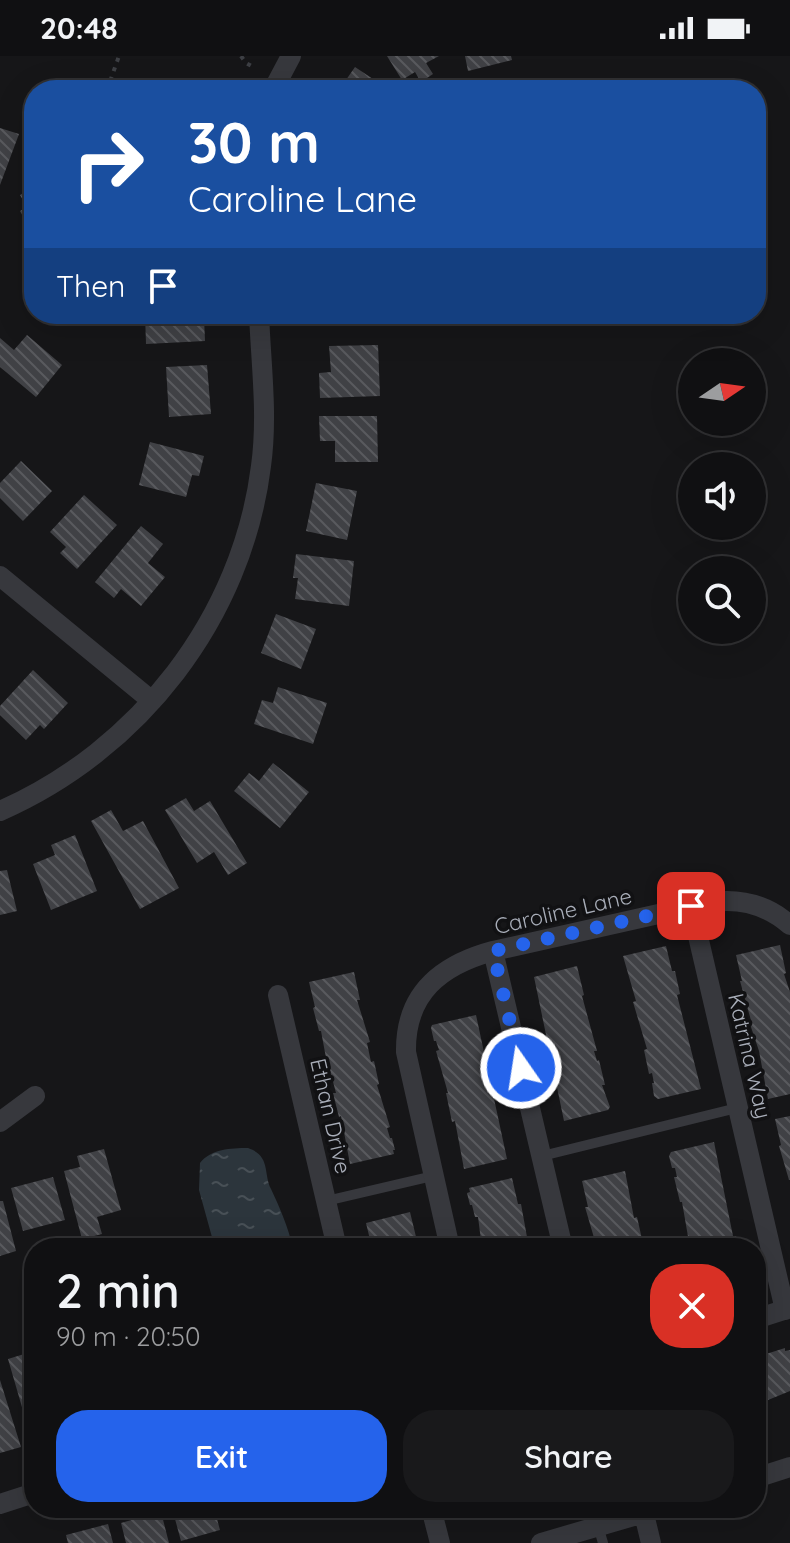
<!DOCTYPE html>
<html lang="en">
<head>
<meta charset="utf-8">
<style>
	body { margin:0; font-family:Quicksand,sans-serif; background:#19191b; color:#f1f3f6; height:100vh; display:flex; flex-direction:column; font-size:30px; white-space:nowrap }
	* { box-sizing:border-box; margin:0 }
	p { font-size:26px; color:#9c9d9f }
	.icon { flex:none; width:44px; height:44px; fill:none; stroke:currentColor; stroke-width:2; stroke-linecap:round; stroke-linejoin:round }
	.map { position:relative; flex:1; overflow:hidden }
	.panel { position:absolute; left:24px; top:1182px; width:742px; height:280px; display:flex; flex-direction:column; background:#101012; border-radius:32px; box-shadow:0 8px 32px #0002,0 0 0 2px #303032 }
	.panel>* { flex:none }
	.hud { position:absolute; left:24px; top:24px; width:742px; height:244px; border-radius:32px; box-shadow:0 8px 32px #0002,0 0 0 2px #303032; background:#1a4fa0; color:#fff; overflow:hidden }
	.needle { width:52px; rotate:77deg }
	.controls { position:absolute; left:678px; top:292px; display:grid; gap:16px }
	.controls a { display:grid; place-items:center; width:88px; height:88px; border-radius:50%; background:#101012; box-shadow:0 8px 32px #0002,0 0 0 2px #303032; font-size:40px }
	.pin { position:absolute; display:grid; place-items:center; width:68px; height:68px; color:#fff; margin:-34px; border-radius:16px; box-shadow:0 4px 12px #0006 }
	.me { position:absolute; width:88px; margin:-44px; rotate:347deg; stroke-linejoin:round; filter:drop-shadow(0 0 6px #0008) }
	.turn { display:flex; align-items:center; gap:28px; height:168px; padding:0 32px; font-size:36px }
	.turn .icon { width:104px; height:104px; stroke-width:2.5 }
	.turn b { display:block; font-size:56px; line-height:68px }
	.then { display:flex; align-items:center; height:76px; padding:0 32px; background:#0003; gap:16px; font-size:30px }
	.round { display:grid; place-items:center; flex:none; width:84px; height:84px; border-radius:32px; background:#19191b }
	.head { display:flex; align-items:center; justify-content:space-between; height:136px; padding:0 32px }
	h1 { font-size:48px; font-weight:600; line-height:60px }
	.button { display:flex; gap:16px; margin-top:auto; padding:16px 32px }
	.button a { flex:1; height:92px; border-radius:32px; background:#2563eb; color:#fff; font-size:32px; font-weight:600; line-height:92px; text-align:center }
	.button a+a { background:#19191b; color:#f1f3f6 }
	.status { display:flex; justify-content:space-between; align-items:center; height:56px; padding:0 40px; background:#101012; direction:ltr }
	.status svg { height:22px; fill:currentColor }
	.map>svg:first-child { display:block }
	.water { fill:url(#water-ripples) }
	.building { fill:url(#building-back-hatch) }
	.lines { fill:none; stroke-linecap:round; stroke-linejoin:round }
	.path { stroke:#3d3f44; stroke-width:4; stroke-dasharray:4 6; stroke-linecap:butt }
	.lane { stroke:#37383d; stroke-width:10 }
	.street { stroke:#37383d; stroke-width:20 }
	.route { stroke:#2563eb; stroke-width:14; stroke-dasharray:0 25.2 }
	.labels { text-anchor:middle; stroke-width:7; stroke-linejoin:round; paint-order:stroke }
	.street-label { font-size:22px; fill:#a8adb8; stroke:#111113 }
</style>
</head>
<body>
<div class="status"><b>20:48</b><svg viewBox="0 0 49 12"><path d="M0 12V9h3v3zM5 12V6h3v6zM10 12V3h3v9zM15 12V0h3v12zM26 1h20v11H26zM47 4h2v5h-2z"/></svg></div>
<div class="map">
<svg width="790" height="1487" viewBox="0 0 790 1487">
	<defs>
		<pattern id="water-ripples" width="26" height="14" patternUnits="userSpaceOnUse" patternTransform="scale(2)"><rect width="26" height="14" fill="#2c353c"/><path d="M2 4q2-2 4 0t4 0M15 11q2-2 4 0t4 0" fill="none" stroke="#485056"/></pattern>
		<pattern id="building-back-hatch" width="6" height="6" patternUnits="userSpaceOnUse" patternTransform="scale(2)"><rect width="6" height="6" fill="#404145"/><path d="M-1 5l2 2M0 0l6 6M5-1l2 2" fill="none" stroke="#595a5e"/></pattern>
	</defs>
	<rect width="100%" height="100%" fill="#161618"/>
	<path class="water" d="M248 1092C271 1100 263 1117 271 1133 280 1152 288 1171 293 1192H215L199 1134 200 1107C211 1093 231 1092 248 1092Z"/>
	<path class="building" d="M387 0H439L426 7 433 18 421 26 415 16 402 24Z
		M465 0H511L512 4 468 15Z
		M355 11 376 25 371 34H339Z
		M0 72 19 78 0 129Z
		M34 131V180L20 155 27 151 20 139Z
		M145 258H191L192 261H204L205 285 146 288Z
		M318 258H377L378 268 319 270Z
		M27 279 62 309 36 341 0 311V282L14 294Z
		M378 289 380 340 320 342 319 317 331 316 329 290Z
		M207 309 211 358 169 361 166 311Z
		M319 360H377L378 406H335V385H320Z
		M150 386 204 400 199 420 192 419 186 441 139 429Z
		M21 405 52 435 23 465 0 442V427Z
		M316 427 357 435 347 484 306 475Z
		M84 439 117 469 77 513 60 497 66 491 50 476Z
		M141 470 163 488 148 507 165 521 141 550 121 533 114 542 95 526Z
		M296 498 354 505 349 550 295 543 298 522H293Z
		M276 558 316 573 301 613 261 597Z
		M33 614 68 647 44 673 40 669 26 684 0 659V650Z
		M278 631 327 647 313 688 254 668 262 644 273 647Z
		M273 707 309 736 280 772 234 735 249 717 259 725Z
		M186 742 194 755 210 745 247 807 228 819 214 796 197 807 165 754Z
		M111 754 123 775 143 765 179 832 140 853 91 765Z
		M75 779 97 835 51 854 33 808 55 799 51 789Z
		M7 814 17 855 0 859V815Z
		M780 889 786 917 784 918 790 936V1038L768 1043 759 995 750 968H752L740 925H742L736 899Z
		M666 890 672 915H675L680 938 677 939 701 1033 658 1043 654 1040 652 1027H654L652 1017 649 1018 644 994 647 993 633 946 636 945 623 900Z
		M577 910 584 939 582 940 597 995H594L597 1005 599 1004 605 1029H602L610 1051 608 1054 564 1065 534 921Z
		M354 916 360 944H357L370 986 367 987 371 1006 374 1005 379 1028 377 1029 390 1071 387 1072 390 1082H392L395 1094H393L394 1098 350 1108 341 1060 339 1061 333 1037H336L331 1018H329L321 975H319L313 952 315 951 309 926Z
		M476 959 507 1103 464 1113 455 1065 452 1066 446 1037H448L436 995 439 994 436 985H434L431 972 432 969Z
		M790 1060V1124H789L779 1090 781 1089 775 1063Z
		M714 1086 733 1180H736L739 1192H690L682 1146H680L674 1121H677L675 1112H672L669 1100 671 1096Z
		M104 1093 121 1154 97 1161 102 1178 82 1183 64 1115 80 1111 77 1100Z
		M625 1115 634 1162 637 1161 644 1192H597L585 1151H588L582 1125Z
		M53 1121 65 1164 23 1175 11 1132Z
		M512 1122 518 1148H521L529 1192H482L478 1161H475L472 1149H470L467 1137 470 1136 469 1132Z
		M0 1145H3L16 1195 0 1200Z
		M410 1156 417 1185H414L415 1192H372L366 1167Z
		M785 1292V1295L790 1294V1335L756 1349V1306L767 1302 766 1298Z
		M34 1295V1363L26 1365 8 1303Z
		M0 1324 21 1391 0 1397Z
		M151 1452H160L169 1487H126L121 1467 135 1463 133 1457Z
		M172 1452H214L220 1474 181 1485Z
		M108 1468 113 1487H68L66 1479Z"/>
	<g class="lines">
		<path class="path" d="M241 0 246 7 255 12
			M107 34 119 0"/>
		<path class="lane" d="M542 1100 737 1052
			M326 1145 433 1120
			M598 1470 603 1487"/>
		<path class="street" d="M273 34 291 0
			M0 520 152 645
			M0 755C139 694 242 562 261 410 268 360 261 308 259 258
			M691 850 785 1254
			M493 895 563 1192
			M278 939 337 1192
			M0 1066 35 1040
			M450 1192 406 996C405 937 441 909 493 895L712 846C742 842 767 849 790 869
			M756 1263 790 1252
			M756 1422 790 1411
			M0 1448 34 1437
			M431 1452 440 1487
			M644 1458 651 1487
			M541 1487 661 1452"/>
	</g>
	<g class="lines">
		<path class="route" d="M521 1012 493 895 691 850"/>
	</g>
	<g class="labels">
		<g class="street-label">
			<text transform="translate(563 855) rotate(-13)" y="8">Caroline Lane</text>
			<text transform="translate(750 1000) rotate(77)" y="8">Katrina Way</text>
			<text transform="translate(331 1060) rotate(77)" y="8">Ethan Drive</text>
		</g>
	</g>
</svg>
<div class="controls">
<a><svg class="needle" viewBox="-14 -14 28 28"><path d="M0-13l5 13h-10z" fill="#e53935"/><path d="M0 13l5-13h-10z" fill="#9c9d9f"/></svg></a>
<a><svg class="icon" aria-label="sound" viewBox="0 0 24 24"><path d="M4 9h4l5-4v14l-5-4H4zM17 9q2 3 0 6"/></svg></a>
<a><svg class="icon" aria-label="search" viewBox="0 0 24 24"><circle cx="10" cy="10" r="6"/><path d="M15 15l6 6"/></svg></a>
</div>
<div class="pin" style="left:691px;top:850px;background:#d93025"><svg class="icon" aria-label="arrive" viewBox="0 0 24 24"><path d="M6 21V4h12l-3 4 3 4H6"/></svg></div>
<svg class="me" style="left:521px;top:1012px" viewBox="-20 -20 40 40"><circle r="17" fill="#2563eb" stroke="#fff" stroke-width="3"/><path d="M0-11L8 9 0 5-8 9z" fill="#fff"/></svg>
<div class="hud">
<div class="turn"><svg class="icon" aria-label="right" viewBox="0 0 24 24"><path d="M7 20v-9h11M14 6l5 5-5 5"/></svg><div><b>30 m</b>Caroline Lane</div></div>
<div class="then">Then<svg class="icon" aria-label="arrive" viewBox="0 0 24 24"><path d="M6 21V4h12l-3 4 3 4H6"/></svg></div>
</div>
<section class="panel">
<div class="head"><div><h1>2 min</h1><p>90 m · 20:50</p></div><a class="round" style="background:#d93025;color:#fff"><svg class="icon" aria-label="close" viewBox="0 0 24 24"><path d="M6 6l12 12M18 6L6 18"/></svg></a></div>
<div class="button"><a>Exit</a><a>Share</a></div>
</section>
</div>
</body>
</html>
